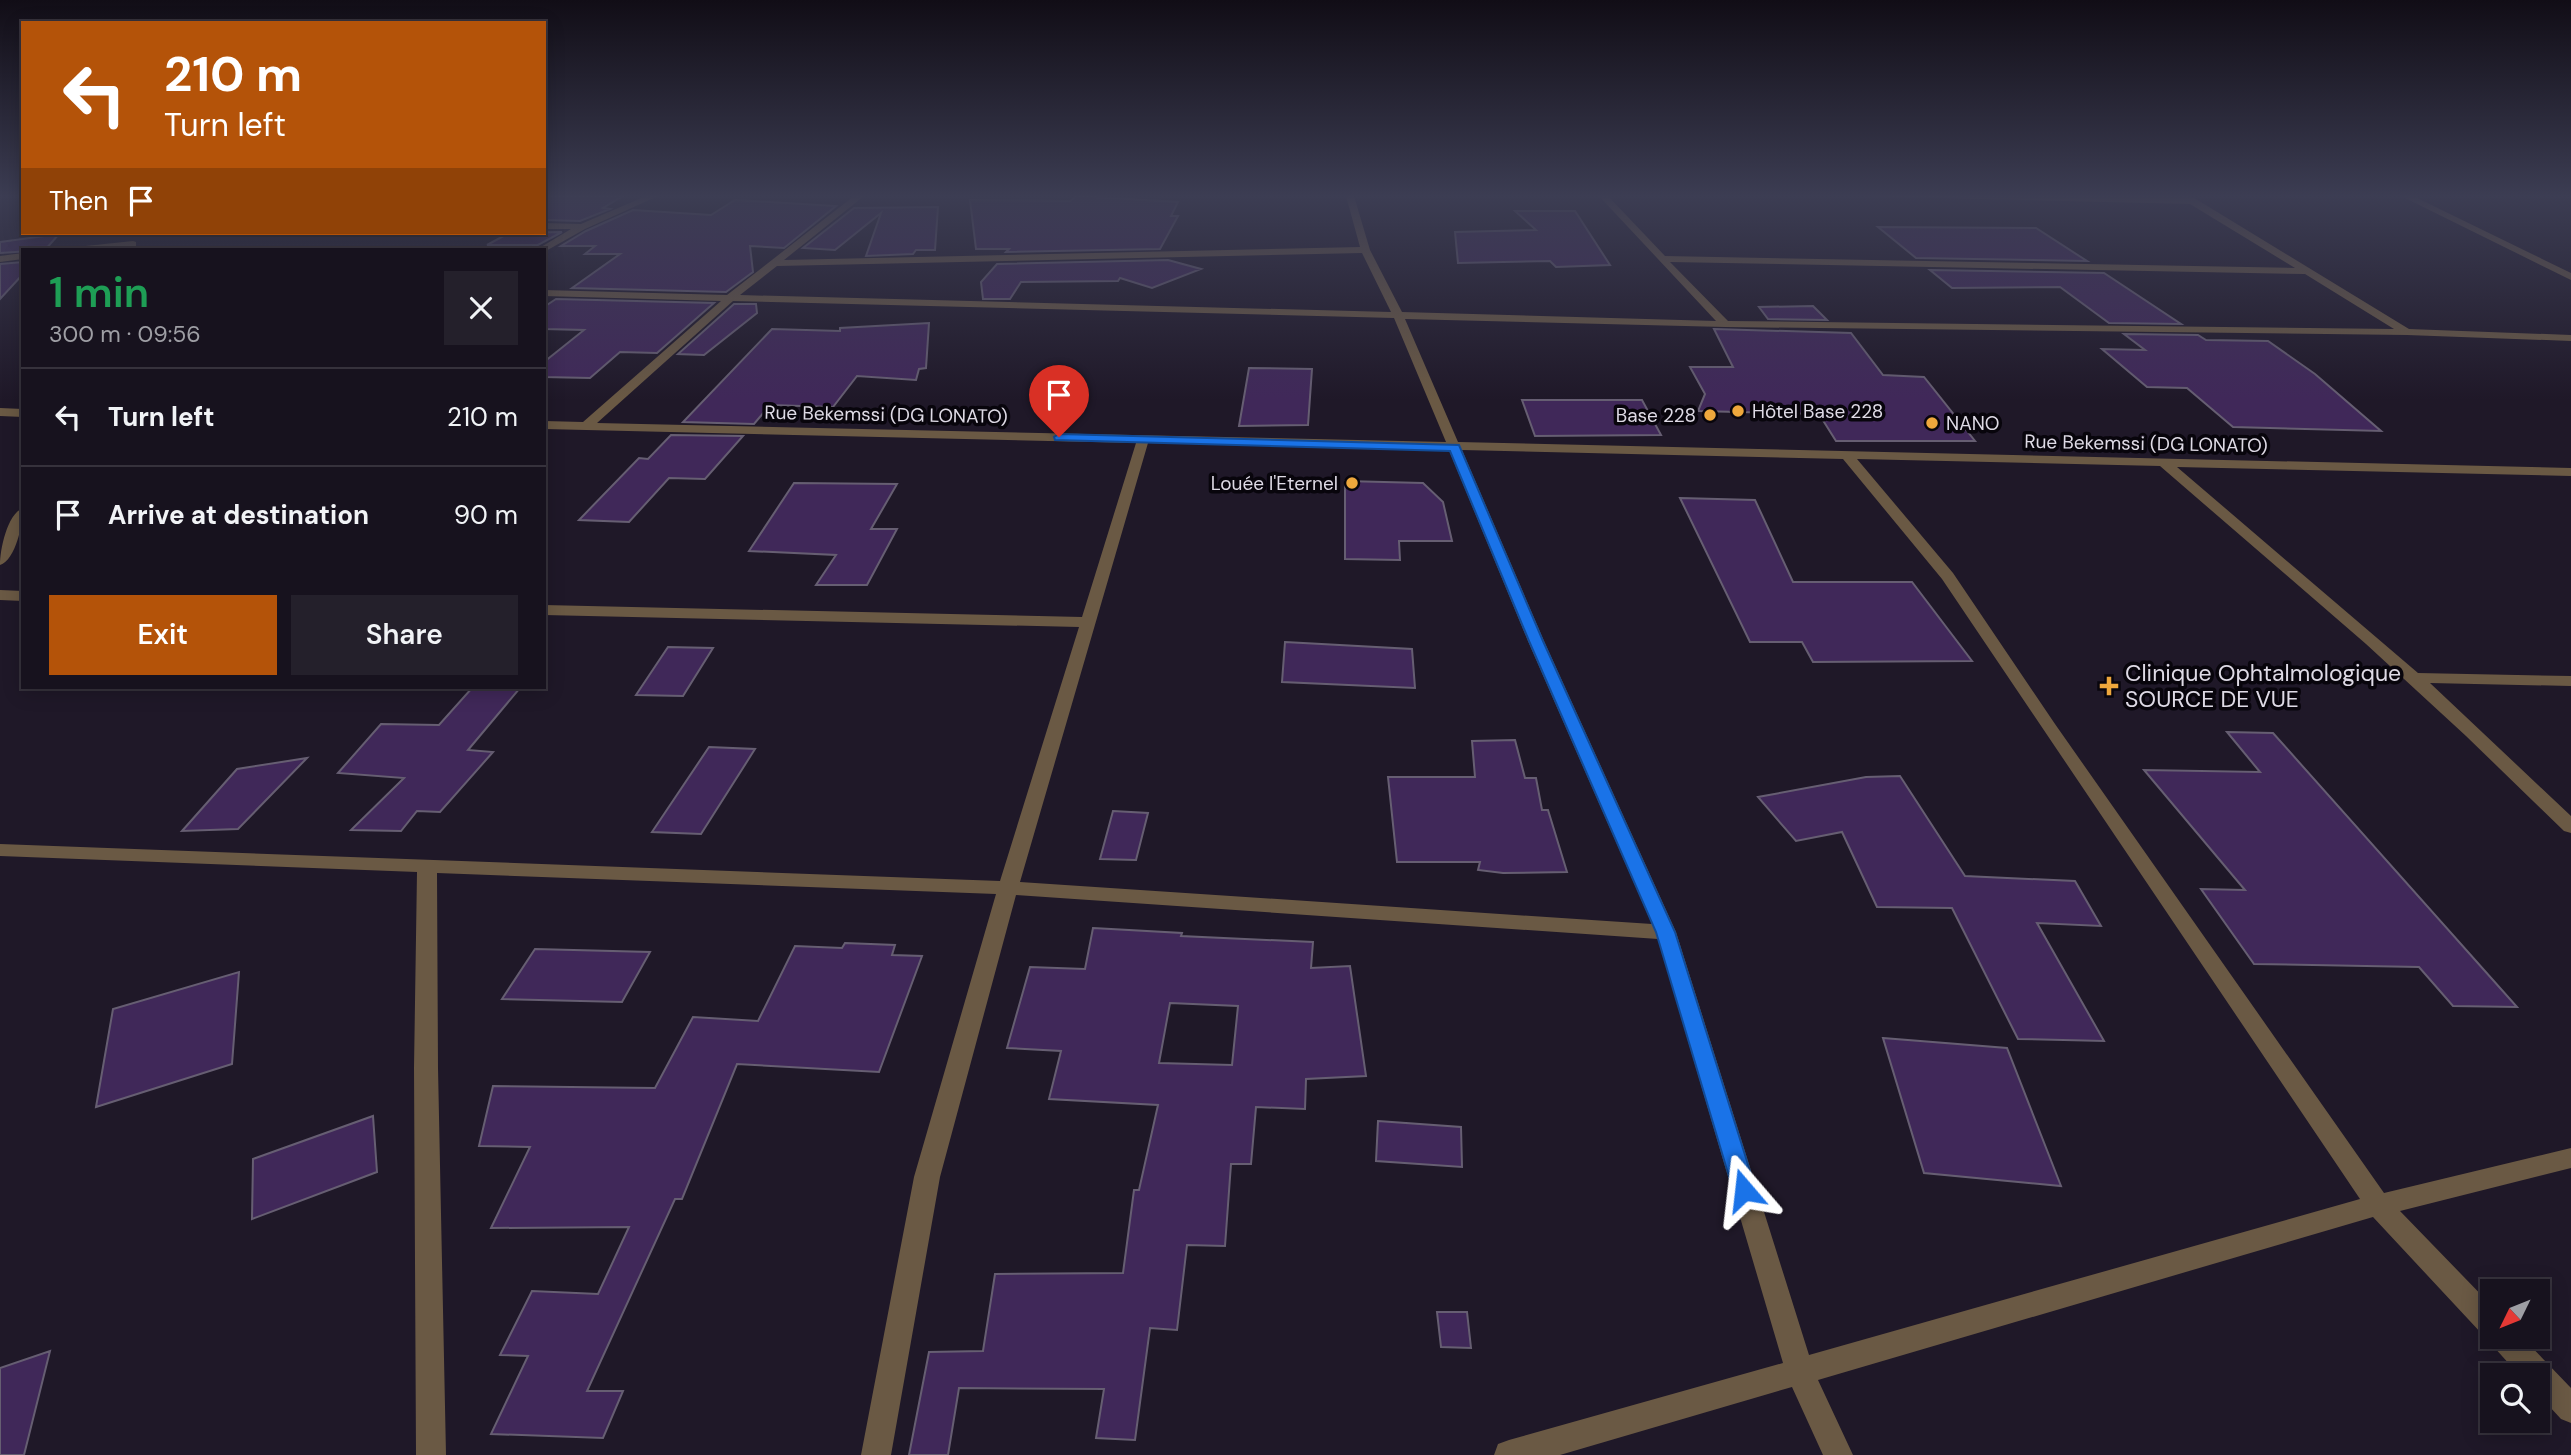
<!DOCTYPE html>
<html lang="en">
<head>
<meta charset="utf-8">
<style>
	body { margin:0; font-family:"DM Sans",sans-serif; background:#24202b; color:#f1f3f6; height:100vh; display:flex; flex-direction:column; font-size:26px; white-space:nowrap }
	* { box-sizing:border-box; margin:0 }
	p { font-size:23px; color:#9e9ea4 }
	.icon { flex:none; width:38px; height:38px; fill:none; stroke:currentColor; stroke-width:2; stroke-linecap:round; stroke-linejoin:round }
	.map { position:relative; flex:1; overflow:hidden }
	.details { position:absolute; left:21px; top:248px; width:525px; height:441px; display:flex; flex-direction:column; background:#17121e; border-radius:0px; box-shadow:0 4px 18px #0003,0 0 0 2px #36323c }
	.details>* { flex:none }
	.banner { position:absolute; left:21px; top:21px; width:525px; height:214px; border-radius:0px; box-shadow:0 4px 18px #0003,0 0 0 2px #36323c; background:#b45309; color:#fff; overflow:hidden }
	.needle { width:46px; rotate:227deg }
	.buttons { position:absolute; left:2480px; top:1279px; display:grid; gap:14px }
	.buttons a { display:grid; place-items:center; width:70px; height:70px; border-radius:0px; background:#17121e; box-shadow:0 4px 18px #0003,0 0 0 2px #36323c; font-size:35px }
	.pin { position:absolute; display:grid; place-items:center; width:60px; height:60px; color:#fff; margin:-72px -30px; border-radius:50% 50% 50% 0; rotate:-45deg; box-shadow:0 0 7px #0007 }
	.pin .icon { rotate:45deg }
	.me { position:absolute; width:77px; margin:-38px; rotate:343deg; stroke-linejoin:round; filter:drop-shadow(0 0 5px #0008) }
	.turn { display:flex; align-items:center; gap:24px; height:147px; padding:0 28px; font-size:32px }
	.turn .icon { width:91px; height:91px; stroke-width:2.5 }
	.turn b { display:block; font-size:49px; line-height:60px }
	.then { display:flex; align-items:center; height:66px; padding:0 28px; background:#0003; gap:14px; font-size:26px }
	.round { display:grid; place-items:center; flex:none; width:74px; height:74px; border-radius:0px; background:#24202b }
	.head { display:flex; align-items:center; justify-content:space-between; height:119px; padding:0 28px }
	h1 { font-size:42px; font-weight:600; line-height:52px; color:#1e9e55 }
	.primary-button { display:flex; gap:14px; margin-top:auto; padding:14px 28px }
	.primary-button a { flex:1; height:80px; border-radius:0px; background:#b45309; color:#fff; font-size:28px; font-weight:600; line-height:80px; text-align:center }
	.primary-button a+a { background:#24202b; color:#f1f3f6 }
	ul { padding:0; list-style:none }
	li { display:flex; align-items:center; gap:21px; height:98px; padding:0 28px; border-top:2px solid #36323c }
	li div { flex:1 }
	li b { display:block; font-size:26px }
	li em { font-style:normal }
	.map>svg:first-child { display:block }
	.building { fill:#402859; stroke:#665e72; stroke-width:2; fill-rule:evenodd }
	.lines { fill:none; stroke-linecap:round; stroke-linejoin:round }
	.minor { fill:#6a5944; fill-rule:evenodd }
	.route { fill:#1a73e8; stroke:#114b97; stroke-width:2 }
	.poi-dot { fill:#eea73c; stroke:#08050c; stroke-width:2.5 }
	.labels { text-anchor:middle; stroke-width:7; stroke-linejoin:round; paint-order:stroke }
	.far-poi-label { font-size:19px; fill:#dedae5; stroke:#08050c; text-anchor:start }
	.far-street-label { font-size:19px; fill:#dedae5; stroke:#08050c }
	.poi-label { font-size:23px; fill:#dedae5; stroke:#08050c; text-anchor:start }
</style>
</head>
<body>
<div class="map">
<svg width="2571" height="1455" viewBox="0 0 2571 1455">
	<rect width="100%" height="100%" fill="#1f1828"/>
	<path class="building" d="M544 196H623L603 208 610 209 580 221 544 220Z
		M1076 196 1178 202 1171 216H1178L1160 249 1006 252 1009 249H976L970 200 1070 201Z
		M735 200 836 206 784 248 750 246 753 272 726 292 572 288 620 254H585L595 246H561L586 231 633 210 711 215Z
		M938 207 935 250H916L913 254 866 256 881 213 835 250 803 248 854 208Z
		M1515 211H1575L1610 265 1556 267 1550 261 1458 263 1455 232 1536 230Z
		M1878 227 2036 228 2087 261 1916 258Z
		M562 232 538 245H487L509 233Z
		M59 234 45 250 0 253V242Z
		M1168 260 1201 269 1152 288 1120 278 1118 281 1021 282 1010 299H983L981 282 997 264Z
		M23 262V274L0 299V264Z
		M1930 270 2104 273 2181 324 2109 323 2060 287 1952 288Z
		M556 299 714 303 657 353 620 352 590 378 544 377V362L584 330 544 329V307Z
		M734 304H756L757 313 704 355 678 354Z
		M1813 306 1827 320 1768 319 1759 307Z
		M929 323 926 368 919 369 916 380 857 376 833 407 770 405 754 424 683 422 772 329 840 331V328Z
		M1714 329 1851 333 1883 375 1924 377 1975 441H1836L1819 414 1698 411 1705 394 1690 367H1733Z
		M2124 334 2198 335 2206 340 2268 341 2315 374 2381 431 2233 427 2187 388 2147 387 2102 349 2145 350Z
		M1249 368 1312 369 1308 425 1239 426Z
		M1522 400H1642L1661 435 1535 436Z
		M671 435 743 436 705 479 669 478 629 522 579 520 639 458 648 459Z
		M1345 481 1423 483 1443 502 1452 541H1399L1400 560 1345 559Z
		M794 483 897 484 871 529H897L867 585H816L836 555 749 551Z
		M1680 498 1755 500 1793 582H1912L1972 661 1813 662 1802 642H1750Z
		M1285 642 1412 649 1415 688 1282 682Z
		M668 647 713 648 683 696 636 695Z
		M472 688H520L468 750 493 752 440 812 417 811 401 831 351 830 404 778 338 773 381 724 439 725Z
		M2227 732 2273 733 2517 1007 2453 1006 2419 967 2254 964 2201 889 2245 890 2144 770 2260 772Z
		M1515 740 1525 778H1536L1542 810H1548L1567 872 1503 873 1478 870 1480 862H1397L1388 777H1475L1472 741Z
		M709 747 755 749 701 834 652 832Z
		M307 758 238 829 182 831 237 769Z
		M1900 776 1965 876 2075 881 2101 926 2037 923 2104 1041 2018 1039 1952 908 1877 907 1842 832 1796 841 1758 797 1866 777Z
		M1113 811 1148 813 1136 860 1100 859Z
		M1093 928 1182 933 1181 936 1313 942 1311 968 1350 966 1366 1076 1306 1079 1305 1109 1256 1107 1251 1164H1231L1225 1246 1187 1245 1177 1330 1150 1328 1135 1440 1096 1438 1104 1389 959 1388 948 1455H909L929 1352 983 1351 995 1274 1123 1273 1134 1190H1139L1158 1105 1049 1099 1061 1051 1007 1048 1030 967 1085 969ZM1170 1003 1238 1006 1232 1065 1159 1063Z
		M845 943 895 945 892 955 922 956 879 1072 737 1064 682 1199H675L587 1391H623L603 1438 491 1434 528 1356 500 1355 532 1291 598 1294 629 1227 491 1228 530 1147 479 1146 493 1086 655 1088 693 1017 758 1021 795 946 842 948Z
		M535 949 650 952 622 1002 502 999Z
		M239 972 232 1064 96 1107 113 1009Z
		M1883 1038 2007 1048 2061 1186 1924 1173Z
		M373 1116 377 1172 252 1219 253 1159Z
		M1378 1121 1461 1127 1462 1167 1376 1161Z
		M1437 1312H1467L1471 1348 1441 1347Z
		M50 1351 24 1455H0V1368Z"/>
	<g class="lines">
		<path class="minor" d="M646 196H658L585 229 544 252 536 250 571 229H544V223L581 224Z
			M854 196H864L784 260 1360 247 1346 196H1354L1370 250 1402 312 1716 321 1599 196H1608L1665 256 2295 268 2190 204 1856 196H2191L2409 329 2571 335V341L2407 335 1725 327 1405 319 1458 442 2571 468V476L2177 467 2418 673 2571 676V686L2430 683 2571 816V833L2564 831 2466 736 2366 644 2160 466 1857 459 1953 573 2055 724 2384 1193 2571 1148V1168L2400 1211 2492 1306V1337H2522L2571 1388V1423L2561 1419 2538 1394V1376H2520L2493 1346 2489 1337 2482 1334 2373 1217 1818 1380 1853 1455H1823L1792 1387 1560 1455H1494L1498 1444 1509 1440 1783 1363 1658 939 1016 895 940 1177 891 1455H861L914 1177 996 894 437 873 438 1068 446 1455H416L414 1068 417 872 0 856V844L1000 881 1079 627 544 615V605L1082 617 1136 443 544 429V421L583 422 721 301 544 296V290L727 295ZM1362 253 1391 312 740 295 777 266ZM1670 262 2305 274 2394 329 1728 321ZM733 301 1394 318 1446 442 597 423ZM1148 443 1449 450 1528 641 1652 924 1020 882ZM1462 450 1843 459 1942 579 2360 1199 1809 1355 1676 932 1544 641Z
			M2401 196H2413L2571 273V280Z
			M133 241 136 242V246L71 250 76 247Z
			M23 253V259L0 262V256Z
			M0 408 23 409V417L0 416Z
			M23 508C23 523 16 560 0 565 0 550 7 514 23 508Z
			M0 590 23 591V601L0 600Z"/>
	</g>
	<linearGradient id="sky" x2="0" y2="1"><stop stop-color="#110d16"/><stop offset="0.49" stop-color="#3c3d53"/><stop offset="1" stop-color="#3c3d53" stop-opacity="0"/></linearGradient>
	<rect width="2571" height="400" fill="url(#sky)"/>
	<path class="route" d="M1059 434 1459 445 1543 641 1675 932 1756 1190 1752 1197 1744 1199 1736 1197 1733 1190 1656 932 1529 641 1450 451 1055 440 1054 437Z"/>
	<g class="poi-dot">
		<circle cx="1738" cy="411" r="7"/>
		<circle cx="1710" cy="415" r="7"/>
		<circle cx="1932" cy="423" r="7"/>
		<circle cx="1352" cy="483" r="7"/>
		<path d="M2105.5 675.5h7v7h7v7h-7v7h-7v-7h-7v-7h7z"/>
	</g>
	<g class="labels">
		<g class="far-poi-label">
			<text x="1752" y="418">Hôtel Base 228</text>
			<text x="1696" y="422" text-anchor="end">Base 228</text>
			<text x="1946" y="430">NANO</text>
			<text x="1338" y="490" text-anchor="end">Louée l'Eternel</text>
		</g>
		<g class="far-street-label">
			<text transform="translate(886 414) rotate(1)" y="7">Rue Bekemssi (DG LONATO)</text>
			<text transform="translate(2146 443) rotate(1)" y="7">Rue Bekemssi (DG LONATO)</text>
		</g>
		<g class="poi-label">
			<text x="2125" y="681">Clinique Ophtalmologique<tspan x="2125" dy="26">SOURCE DE VUE</tspan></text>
		</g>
	</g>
</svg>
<div class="buttons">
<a><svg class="needle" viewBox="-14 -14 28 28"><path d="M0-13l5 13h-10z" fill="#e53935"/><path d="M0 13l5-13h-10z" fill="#9e9ea4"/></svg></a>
<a><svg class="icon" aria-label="search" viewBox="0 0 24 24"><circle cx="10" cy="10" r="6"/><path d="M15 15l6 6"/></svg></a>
</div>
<div class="pin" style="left:1059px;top:437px;background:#d93025"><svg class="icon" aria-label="arrive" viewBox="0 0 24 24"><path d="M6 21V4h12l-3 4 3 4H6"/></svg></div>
<svg class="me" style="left:1744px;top:1190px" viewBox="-20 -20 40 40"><path d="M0-17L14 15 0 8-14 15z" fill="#1a73e8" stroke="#fff" stroke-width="4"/></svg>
<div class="banner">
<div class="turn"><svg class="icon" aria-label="left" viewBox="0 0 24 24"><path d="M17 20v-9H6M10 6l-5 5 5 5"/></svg><div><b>210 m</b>Turn left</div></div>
<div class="then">Then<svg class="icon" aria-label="arrive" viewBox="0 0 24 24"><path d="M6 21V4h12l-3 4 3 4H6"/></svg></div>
</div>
<section class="details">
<div class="head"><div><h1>1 min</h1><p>300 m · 09:56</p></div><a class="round"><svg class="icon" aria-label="close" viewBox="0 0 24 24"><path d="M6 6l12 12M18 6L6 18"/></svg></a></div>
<ul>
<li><svg class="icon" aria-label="left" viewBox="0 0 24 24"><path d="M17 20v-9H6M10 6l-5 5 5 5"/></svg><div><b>Turn left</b></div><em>210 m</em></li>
<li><svg class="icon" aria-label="arrive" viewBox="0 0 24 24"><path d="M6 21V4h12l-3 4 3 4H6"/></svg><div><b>Arrive at destination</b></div><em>90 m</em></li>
</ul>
<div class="primary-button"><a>Exit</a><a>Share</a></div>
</section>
</div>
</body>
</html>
